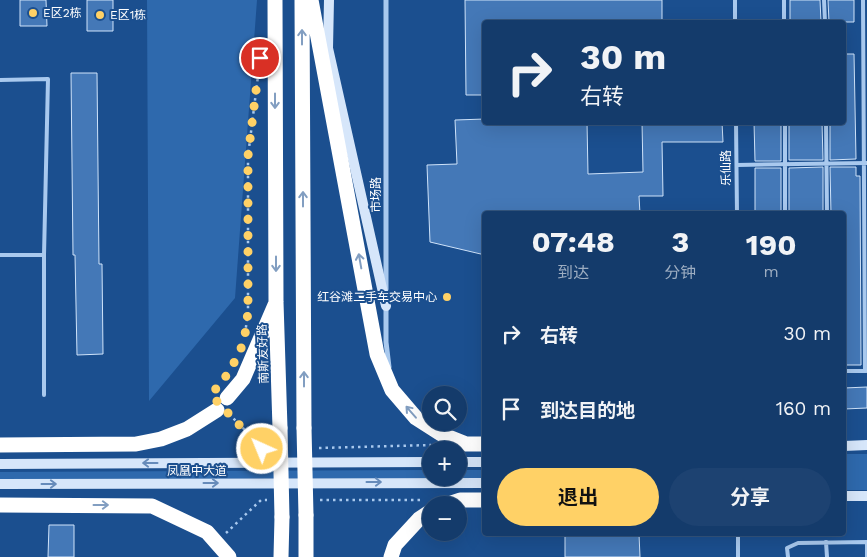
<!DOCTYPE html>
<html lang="zh">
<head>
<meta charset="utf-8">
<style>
	body { margin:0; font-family:"Work Sans","Noto Sans SC",sans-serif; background:#1d4271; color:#f1f3f6; height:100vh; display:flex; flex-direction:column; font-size:19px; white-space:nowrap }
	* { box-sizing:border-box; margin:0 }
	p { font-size:16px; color:#9dadc1 }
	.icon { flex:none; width:28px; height:28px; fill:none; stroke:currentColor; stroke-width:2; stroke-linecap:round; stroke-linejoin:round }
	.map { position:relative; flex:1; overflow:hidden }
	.panel { position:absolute; left:482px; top:211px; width:364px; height:325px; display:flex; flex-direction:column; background:#143b6b; border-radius:5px; box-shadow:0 5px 20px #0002,0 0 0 1px #33557e }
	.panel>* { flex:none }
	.banner { position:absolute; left:482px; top:20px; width:364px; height:105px; border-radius:5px; box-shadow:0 5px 20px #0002,0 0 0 1px #33557e; background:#143b6b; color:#f1f3f6; overflow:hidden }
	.tools { position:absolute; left:422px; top:386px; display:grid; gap:10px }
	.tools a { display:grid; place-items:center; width:45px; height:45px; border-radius:50%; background:#143b6b; box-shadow:0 5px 20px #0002,0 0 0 1px #33557e; font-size:25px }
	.pin { position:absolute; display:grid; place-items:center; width:42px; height:42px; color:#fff; margin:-21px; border:2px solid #fff; border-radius:50%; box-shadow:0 1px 5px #0007 }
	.me { position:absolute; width:55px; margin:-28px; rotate:316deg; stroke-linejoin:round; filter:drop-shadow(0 0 4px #0008) }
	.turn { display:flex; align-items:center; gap:18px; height:105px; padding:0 15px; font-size:22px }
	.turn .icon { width:65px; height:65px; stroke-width:2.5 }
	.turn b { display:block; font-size:35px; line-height:42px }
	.eta { display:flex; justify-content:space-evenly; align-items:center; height:85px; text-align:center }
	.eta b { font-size:30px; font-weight:700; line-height:35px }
	.cta { display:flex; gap:10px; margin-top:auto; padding:10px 15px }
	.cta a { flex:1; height:58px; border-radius:30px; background:#ffd166; color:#111; font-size:20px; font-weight:700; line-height:58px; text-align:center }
	.cta a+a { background:#1d4271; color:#f1f3f6 }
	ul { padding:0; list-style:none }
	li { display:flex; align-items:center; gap:15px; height:75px; padding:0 15px }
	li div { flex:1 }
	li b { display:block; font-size:19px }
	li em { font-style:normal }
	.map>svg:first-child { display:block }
	.green { fill:#2e69ad }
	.building { fill:#4478b7; stroke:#cfe3fa }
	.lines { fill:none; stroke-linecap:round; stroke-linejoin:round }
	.path { stroke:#a9c9ee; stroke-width:2.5; stroke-dasharray:2.5 4; stroke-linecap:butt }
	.lane { stroke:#a9c9ee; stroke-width:4 }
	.street { stroke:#a9c9ee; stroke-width:5 }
	.secondary { stroke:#d6e6fa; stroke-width:10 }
	.highway { stroke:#fff; stroke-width:15 }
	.highway-bridge { stroke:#fff; stroke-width:15 }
	.oneway { stroke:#829ec1 }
	.oneway2 { stroke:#668bba }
	.route { stroke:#ffd166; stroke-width:9; stroke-dasharray:0 16.2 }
	.poi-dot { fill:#ffd166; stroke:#1b4f8f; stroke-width:2 }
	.labels { text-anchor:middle; stroke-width:4; stroke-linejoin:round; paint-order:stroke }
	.poi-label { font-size:12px; fill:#fff; stroke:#1b4f8f; text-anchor:start }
	.street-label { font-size:12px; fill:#fff; stroke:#1b4f8f }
</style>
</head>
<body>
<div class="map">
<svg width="867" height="557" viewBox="0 0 867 557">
	<rect width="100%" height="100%" fill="#1b4f8f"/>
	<path class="green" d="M147 0H257L235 298 149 401Z
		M844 454H867V490H844Z
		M431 470V478H459V470H485V478L0 479V472Z"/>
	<path class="building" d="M20 0H46L47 26H20Z
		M87 0H113V31H87Z
		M465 0H662V22H485V95H466Z
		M790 0H820L821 22H790Z
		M828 0H854V22H829Z
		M844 54H854L856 159 830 160V122H844Z
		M71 73H97L99 264H102L103 354 77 355 75 255H73Z
		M485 119V122H587L588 174 643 172 642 122H722L723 142H662L663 196H639L640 214H485V255L430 242 427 165 457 164 455 120Z
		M754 122H781V161H755Z
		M789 122H822L823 160H789Z
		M823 167V214H789V168Z
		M830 167H856V176H860L861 365H844V214H831Z
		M755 168H781V214H755Z
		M867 387V408L844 409V388Z
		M49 525H74V557H48Z
		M565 534H639L640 557H565Z"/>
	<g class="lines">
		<path class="path" d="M245 334 248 312V156L259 68
			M229 414 264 449
			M319 448 431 445
			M320 500H420
			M226 533 261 500H267"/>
		<path class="lane" d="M735 0V22
			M784 0V22
			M824 0 825 22
			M863 0 865 371
			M0 80 48 79 44 255V395
			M736 122 737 214
			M785 122V214
			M826 122 827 214
			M737 165 867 163
			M0 255H44
			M844 371H866
			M738 534V557
			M826 542 827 557
			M867 542V557
			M788 557 787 548 798 543 867 542"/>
		<path class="street" d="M386 0V289
			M386 305V342L389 367"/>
		<path class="secondary" d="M329 0 328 48 386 306
			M844 446 867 445
			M459 462H485
			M0 464 431 462
			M0 484 485 483
			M844 496H867"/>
		<path class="highway" d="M275 0 276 302 280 428
			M302 0 304 428
			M311 0 377 354 392 390 416 418 441 434 466 444H485
			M227 398 243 379 275 305
			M0 445 136 444 161 439 187 429 217 410
			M0 505 152 506 207 532 229 557
			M445 505 460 500H485
			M306 515V557
			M281 557 282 517
			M391 557 395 545 419 519 431 511"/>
		<path class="highway-bridge" d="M280 428 282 517
			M304 428 306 515"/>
	</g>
	<defs><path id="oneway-shaft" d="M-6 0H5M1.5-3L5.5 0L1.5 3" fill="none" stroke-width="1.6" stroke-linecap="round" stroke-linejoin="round" transform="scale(1.25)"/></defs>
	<g class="oneway">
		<use href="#oneway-shaft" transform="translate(302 37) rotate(-90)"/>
		<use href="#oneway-shaft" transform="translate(275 101) rotate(90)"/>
		<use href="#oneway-shaft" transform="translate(303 199) rotate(-90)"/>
		<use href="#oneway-shaft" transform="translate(360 261) rotate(-100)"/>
		<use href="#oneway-shaft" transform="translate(276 264) rotate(90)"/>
		<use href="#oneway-shaft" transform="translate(304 379) rotate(-90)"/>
		<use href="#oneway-shaft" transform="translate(411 412) rotate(-131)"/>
		<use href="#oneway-shaft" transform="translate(101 505)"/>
	</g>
	<g class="oneway2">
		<use href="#oneway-shaft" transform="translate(150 463) rotate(180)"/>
		<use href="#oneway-shaft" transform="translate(374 482)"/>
		<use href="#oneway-shaft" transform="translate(211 483)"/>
		<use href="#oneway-shaft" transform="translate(49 484)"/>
	</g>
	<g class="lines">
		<path class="route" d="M260 58 248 156V312L244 342 230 371 211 395 262 449"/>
	</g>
	<g class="poi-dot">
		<circle cx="33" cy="13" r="5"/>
		<circle cx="100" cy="15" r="5"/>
		<circle cx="447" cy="297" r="5"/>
	</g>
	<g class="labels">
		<g class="poi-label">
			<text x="43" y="17">E区2栋</text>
			<text x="110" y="19">E区1栋</text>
			<text x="437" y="301" text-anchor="end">红谷滩二手车交易中心</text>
		</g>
		<g class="street-label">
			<text transform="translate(726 168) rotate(-90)" y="4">乐仙路</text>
			<text transform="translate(376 195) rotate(-90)" y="4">市场路</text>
			<text transform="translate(263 354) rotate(-92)" y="4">南斯友好路</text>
			<text x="197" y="475">凤凰中大道</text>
		</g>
	</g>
</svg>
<div class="tools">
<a><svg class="icon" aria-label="search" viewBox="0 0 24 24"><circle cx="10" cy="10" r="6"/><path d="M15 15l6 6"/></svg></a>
<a>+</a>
<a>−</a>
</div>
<div class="pin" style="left:260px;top:58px;background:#d93025"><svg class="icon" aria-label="arrive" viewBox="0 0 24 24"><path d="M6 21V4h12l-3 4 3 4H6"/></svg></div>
<svg class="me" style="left:262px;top:449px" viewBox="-20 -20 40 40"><circle r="17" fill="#ffd166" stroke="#fff" stroke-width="3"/><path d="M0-11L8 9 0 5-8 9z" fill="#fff"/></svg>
<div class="banner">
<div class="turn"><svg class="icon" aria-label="right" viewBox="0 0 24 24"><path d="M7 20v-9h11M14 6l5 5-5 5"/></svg><div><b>30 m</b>右转</div></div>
</div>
<section class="panel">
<div class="eta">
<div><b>07:48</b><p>到达</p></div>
<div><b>3</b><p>分钟</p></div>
<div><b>190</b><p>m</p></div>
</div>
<ul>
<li><svg class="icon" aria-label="right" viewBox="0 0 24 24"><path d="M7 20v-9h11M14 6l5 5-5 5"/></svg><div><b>右转</b></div><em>30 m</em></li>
<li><svg class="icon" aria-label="arrive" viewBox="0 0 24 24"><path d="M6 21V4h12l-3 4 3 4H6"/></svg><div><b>到达目的地</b></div><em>160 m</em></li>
</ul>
<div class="cta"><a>退出</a><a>分享</a></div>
</section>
</div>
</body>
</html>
